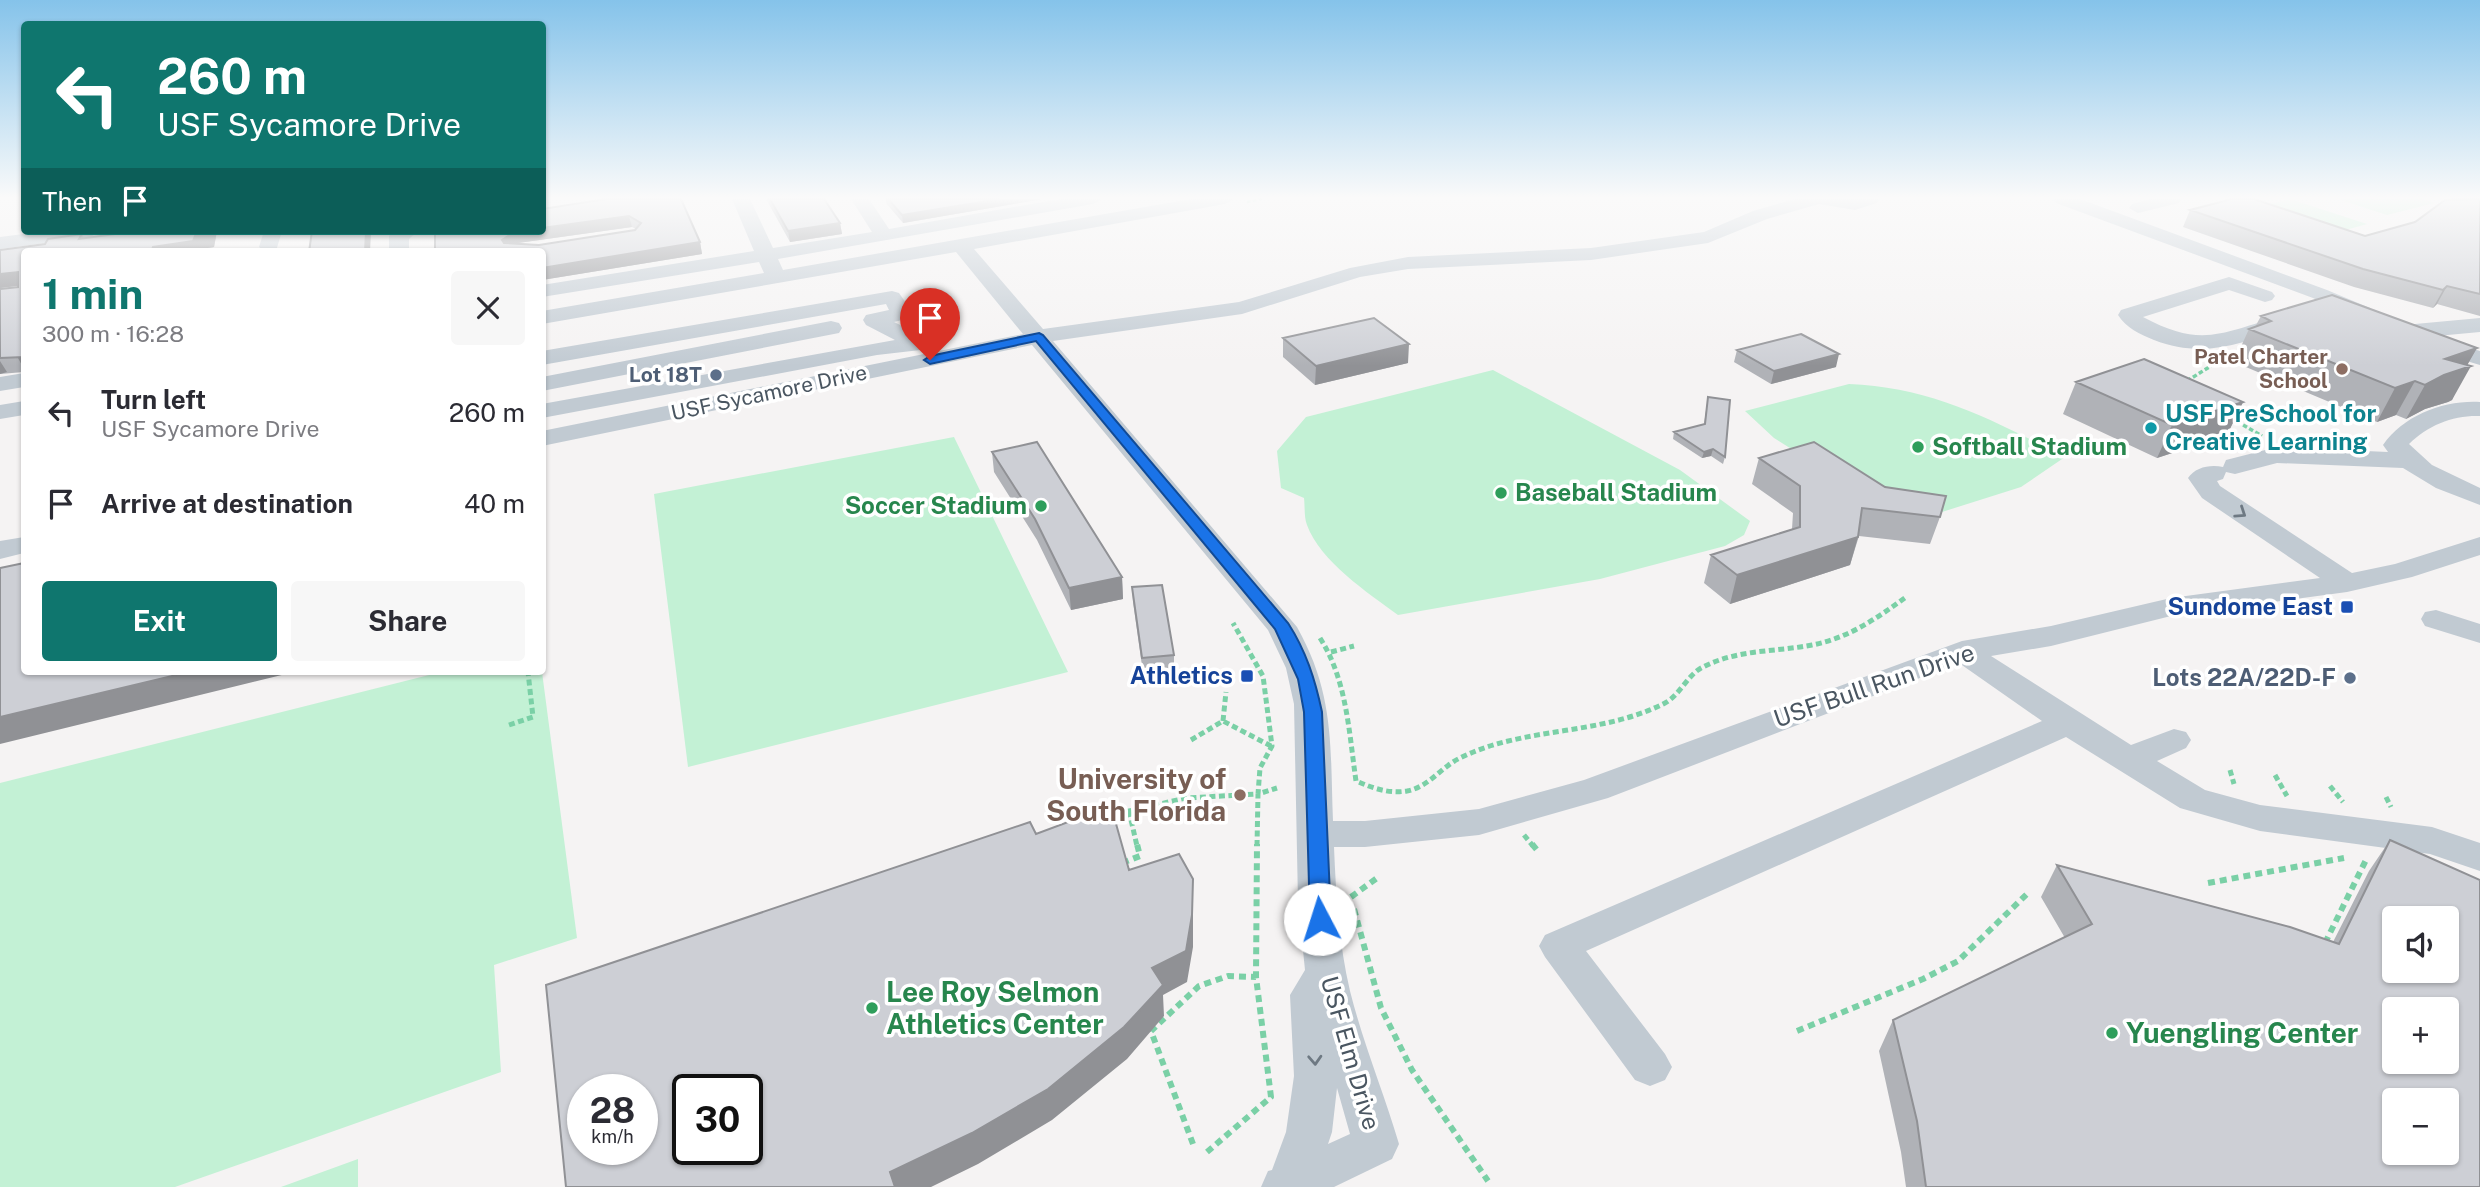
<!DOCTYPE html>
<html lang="en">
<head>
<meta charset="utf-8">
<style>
	body { margin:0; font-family:"Public Sans",sans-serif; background:#f7f7f7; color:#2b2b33; height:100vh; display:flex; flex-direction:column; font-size:26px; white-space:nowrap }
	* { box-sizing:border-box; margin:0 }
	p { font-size:23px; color:#7c7c81 }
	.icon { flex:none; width:38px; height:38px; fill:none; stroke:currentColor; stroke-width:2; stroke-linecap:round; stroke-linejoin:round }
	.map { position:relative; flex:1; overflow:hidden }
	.sheet { position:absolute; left:21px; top:248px; width:525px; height:427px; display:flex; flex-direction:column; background:#fff; border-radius:7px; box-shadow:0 2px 5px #0004 }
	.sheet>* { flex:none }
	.banner { position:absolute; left:21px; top:21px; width:525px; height:214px; border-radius:7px; box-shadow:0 2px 5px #0004; background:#0f766e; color:#fff; overflow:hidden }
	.fabs { position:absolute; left:2382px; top:906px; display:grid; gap:14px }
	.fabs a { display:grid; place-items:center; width:77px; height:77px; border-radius:7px; background:#fff; box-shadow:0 2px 5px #0004; font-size:35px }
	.speed { position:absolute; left:567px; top:1074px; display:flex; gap:14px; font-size:35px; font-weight:700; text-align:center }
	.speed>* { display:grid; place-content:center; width:91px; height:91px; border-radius:50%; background:#fff; box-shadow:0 2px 5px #0004; line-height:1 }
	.speed small { font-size:18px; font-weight:400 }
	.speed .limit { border:4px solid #111; border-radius:10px; background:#fff; color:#111 }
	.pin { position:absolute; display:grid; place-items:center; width:60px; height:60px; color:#fff; margin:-72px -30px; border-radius:50% 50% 50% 0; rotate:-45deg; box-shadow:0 0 7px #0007 }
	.pin .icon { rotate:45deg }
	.me { position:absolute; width:77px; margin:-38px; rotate:355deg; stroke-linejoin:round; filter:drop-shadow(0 0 5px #0008) }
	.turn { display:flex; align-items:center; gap:24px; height:147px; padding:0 21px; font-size:32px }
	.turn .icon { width:91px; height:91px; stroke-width:2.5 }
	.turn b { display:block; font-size:49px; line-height:60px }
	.then { display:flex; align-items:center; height:66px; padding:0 21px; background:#0003; gap:14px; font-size:26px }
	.round { display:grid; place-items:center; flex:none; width:74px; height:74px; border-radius:7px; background:#f7f7f7 }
	.overview { display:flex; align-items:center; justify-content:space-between; height:119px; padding:0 21px }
	h1 { font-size:42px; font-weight:700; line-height:52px; color:#0f766e }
	.primary-button { display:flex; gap:14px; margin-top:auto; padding:14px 21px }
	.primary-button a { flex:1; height:80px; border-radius:7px; background:#0f766e; color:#fff; font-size:28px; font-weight:700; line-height:80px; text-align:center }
	.primary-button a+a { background:#f7f7f7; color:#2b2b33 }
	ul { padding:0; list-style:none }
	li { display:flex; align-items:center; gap:21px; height:91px; padding:0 21px }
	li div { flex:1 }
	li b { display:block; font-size:26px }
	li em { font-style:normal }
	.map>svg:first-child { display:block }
	.green { fill:#c3f1d5 }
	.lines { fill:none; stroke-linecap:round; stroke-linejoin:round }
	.path-far3 { stroke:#7ad0a6; stroke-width:2.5; stroke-dasharray:3.5 2.5; stroke-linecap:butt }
	.path-far2 { stroke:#7ad0a6; stroke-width:3.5; stroke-dasharray:4.5 2.5; stroke-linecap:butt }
	.path-far1 { stroke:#7ad0a6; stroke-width:5; stroke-dasharray:6 3.5; stroke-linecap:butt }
	.path { stroke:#7ad0a6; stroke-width:6; stroke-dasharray:7 5; stroke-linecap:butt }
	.minor { fill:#c1cad2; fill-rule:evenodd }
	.wall { fill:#b0b2b7; fill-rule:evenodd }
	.shaded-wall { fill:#909195 }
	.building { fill:#cdcfd5; stroke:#909195; stroke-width:2; fill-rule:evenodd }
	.oneway { stroke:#6e7983 }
	.route { fill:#1a73e8; stroke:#114b97; stroke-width:2 }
	.education-dot { fill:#8d6e63; stroke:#fff; stroke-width:2.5 }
	.service-dot { fill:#5c6f8a; stroke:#fff; stroke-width:2.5 }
	.culture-dot { fill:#0f9aa8; stroke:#fff; stroke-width:2.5 }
	.leisure-dot { fill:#2e9e5b; stroke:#fff; stroke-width:2.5 }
	.transit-dot { fill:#1a4fb4; stroke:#fff; stroke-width:2.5 }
	.labels { text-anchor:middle; stroke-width:7; stroke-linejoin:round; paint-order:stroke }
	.far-education-label { font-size:21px; font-weight:bold; fill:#785e54; stroke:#fff; text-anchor:end }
	.far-service-label { font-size:21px; font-weight:bold; fill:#4e5e75; stroke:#fff; text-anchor:end }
	.far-street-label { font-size:21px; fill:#4a5661; stroke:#fff }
	.culture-label { font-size:24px; font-weight:bold; fill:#0d838f; stroke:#fff; text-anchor:start }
	.leisure-label { font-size:24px; font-weight:bold; fill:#27864d; stroke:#fff; text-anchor:start }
	.transit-label { font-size:24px; font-weight:bold; fill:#164399; stroke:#fff; text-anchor:end }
	.service-label { font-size:24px; font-weight:bold; fill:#4e5e75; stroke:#fff; text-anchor:end }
	.street-label { font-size:24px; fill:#4a5661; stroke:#fff }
	.near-education-label { font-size:28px; font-weight:bold; fill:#785e54; stroke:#fff; text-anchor:end }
	.near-leisure-label { font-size:28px; font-weight:bold; fill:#27864d; stroke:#fff; text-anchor:start }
</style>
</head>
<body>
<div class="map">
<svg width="2480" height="1187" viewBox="0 0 2480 1187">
	<rect width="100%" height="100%" fill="#f5f3f3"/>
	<path class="green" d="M2290 199 2367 224 2328 235 2251 209Z
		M2338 199H2424L2434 203 2387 215Z
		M1493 370 1680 470 1750 521 1744 535 1725 546 1600 579 1398 615C1368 593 1320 561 1307 525 1304 518 1305 506 1304 498L1281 488 1277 451 1306 417Z
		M1849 384C1931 387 1993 420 2065 457L2021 487 1923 518 1891 512 1774 438 1745 411Z
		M954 437 1068 672 688 767 654 494Z
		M441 672H542L577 938 494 965 501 1072 175 1187H0V783Z
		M358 1159V1187H281Z"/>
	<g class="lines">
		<path class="path-far3" d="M1247 202 1262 199
			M2214 366 2215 361"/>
		<path class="path-far2" d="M2187 381 2214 364
			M2231 418 2262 436
			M2234 443 2227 440 2246 439"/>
		<path class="path-far1" d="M1320 638C1347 680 1349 733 1356 781 1373 788 1388 794 1407 791 1429 787 1441 767 1460 758 1524 726 1601 736 1665 703 1680 695 1688 674 1703 667 1738 649 1776 652 1812 645 1849 638 1877 618 1906 597
			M1331 652 1354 646
			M1223 721 1226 692
			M509 725 533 717 528 672
			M1191 740 1223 721 1271 746
			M2230 770 2234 784
			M2275 775 2287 796
			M2330 786 2343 802
			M2386 797 2391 807
			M1129 811 1137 846
			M1107 816 1186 798 1258 794 1260 768 1272 746 1263 676 1233 623
			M1524 835 1533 846
			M1257 846 1258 794 1277 788"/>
		<path class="path" d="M1532 844 1537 850
			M1122 863 1140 856 1137 844
			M2208 883 2344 858
			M1351 897 1377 878
			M1354 909 1381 1008 1412 1070 1488 1181
			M2325 943 2366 860
			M1797 1031 1923 979 1958 961 2029 892
			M1193 1144 1151 1031 1199 986 1228 976 1256 977
			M1207 1152 1271 1097 1256 977 1257 844"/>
		<path class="minor" d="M732 199H750L773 248 872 232 851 199H869L889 229 1060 199H1102L1093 204 778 259 783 270 1191 199H1234L1225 204 974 249 1043 329 1239 302 1350 268 1408 257 1591 248 1704 232 1753 211 1795 199H1880L1877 203 1855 210 1819 204 1767 219 1708 243 1591 260 1408 269 1360 277 1242 314 1053 341 1297 627C1335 695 1330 746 1333 821H1365L1479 809 1584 780 1962 641 2051 626 2171 598 2320 578 2202 498 2188 478C2195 467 2211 464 2223 467L2226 460 2277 447 2388 452 2383 445C2404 415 2444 400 2480 402V416C2454 415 2428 425 2409 444L2432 465 2480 488V505L2436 488 2403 468 2277 463 2235 474 2226 472 2223 479 2217 481 2220 486 2352 573 2395 564 2480 537V555L2412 577 2347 592 2171 616 2051 646 1991 656 2131 745 2174 729 2186 732 2191 740 2186 748 2157 761 2205 790 2260 805 2432 827 2480 843V871L2430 854 2260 831 2180 808 2066 737 1586 951 1665 1054 1672 1067 1665 1080 1650 1086 1635 1080 1545 957 1539 946 1545 935 2042 721 1959 663 1608 798 1479 835 1365 847H1334C1336 895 1339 944 1350 991 1363 1043 1384 1093 1399 1144L1392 1159 1334 1187H1261L1268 1171 1272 1170 1286 1132 1294 1076 1290 995 1305 970 1298 901 1294 704 1286 668 1268 630 1032 345 542 446V431L1023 334 956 252 542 324V311L764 273 759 262 542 297V285L754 251ZM1337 1088 1350 1134 1328 1144 1332 1132Z
			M2053 199H2080L2327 290 2370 308 2373 313 2370 318H2354L2313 298 2056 203Z
			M2150 199H2182L2179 203 2138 213 2129 208 2132 204Z
			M47 231H100L91 237 0 249V237Z
			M264 231H282L276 251 266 252 259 247Z
			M418 231 409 239V252H389V236L392 232Z
			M2229 277 2272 292 2275 296 2272 300 2265 302 2229 290 2143 317C2204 350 2224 331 2285 315L2293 317 2296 322 2293 327C2243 342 2205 360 2154 340 2140 334 2126 328 2118 315L2121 310Z
			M892 291 899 293 913 313 910 318 894 322 929 339 932 344 929 349 877 355 542 418V404L895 340 866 325 863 320 866 315 889 310 886 304 542 365V351Z
			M2480 318V332L2415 338 2407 336 2404 331 2407 326 2415 324Z
			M831 321 839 323 842 328 839 333 542 391V377Z
			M2434 337 2480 351V365L2426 349 2423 344 2426 339Z
			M24 373V387L0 391V377Z
			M24 401V415L0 419V405Z
			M24 537V553L0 559V541Z
			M2436 610 2480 624V643L2425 626 2421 619 2425 612Z"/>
	</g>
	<path class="wall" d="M606 199 700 242 702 254 542 280V252H435ZM632 227 636 229 635 230 539 245 518 243Z
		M766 199H824L840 223 842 234 790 242Z
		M886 199H1042L903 223 886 203Z
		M2480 199V316L2437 304 2433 308 2354 287 2183 227 2190 210 2365 236 2415 222Z
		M137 231H217L214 247 201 249 200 252H24V372L0 374V289L18 287V286L0 288V250L45 244 82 234 84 238Z
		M2261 316 2477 348 2467 365 2452 400 2448 402 2425 409 2406 419 2396 415 2377 422 2234 362 2249 329 2255 327Z
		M1283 338 1408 363 1315 385 1283 357Z
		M1737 350 1836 367 1771 384 1734 362Z
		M2076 382 2243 402 2227 435 2157 458 2063 414Z
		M1708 397 1725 457 1723 464 1711 456 1702 458 1673 439 1674 432 1704 424Z
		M992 452 1122 577 1123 599 1071 610 1037 540 994 472Z
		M1759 458 1940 517 1930 544 1859 536 1850 565 1730 604 1704 583 1711 555 1792 529 1793 513 1752 484Z
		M1132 587 1174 655V671L1143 673 1133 602Z
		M2390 840 2480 1187H1906L1901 1152 1879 1051 1893 1020 2065 938 2041 897 2057 865 2333 942 2369 871Z"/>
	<path class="shaded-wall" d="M1000 199H1042L903 223 902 215Z
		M629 216 632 227 518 243 505 252 502 240 514 232 542 231V228Z
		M840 223 842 234 790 242 788 231Z
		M208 231H217L214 247 201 249 200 252H151L153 247 195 236Z
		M366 231H371L370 252H365Z
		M700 242 702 254 542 280V268Z
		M18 272 24 285 0 288V274Z
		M2447 286 2437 304 2433 308 2443 290Z
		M1409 344 1408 363 1315 385 1316 366Z
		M2477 348 2465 369 2471 366 2452 400 2448 402 2425 409 2406 419 2425 385 2445 359Z
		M1839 354 1836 367 1771 384 1774 371Z
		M24 357V369L18 358Z
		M0 361 7 372 0 374Z
		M2415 381 2396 415 2377 422 2395 388Z
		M2243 402 2227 435 2157 458 2172 425Z
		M1713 449 1711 456 1702 458 1704 452Z
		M1858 537 1850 565 1730 604 1737 575Z
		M1122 577 1123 599 1071 610 1069 588Z
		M189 672H294L0 744V717Z
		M1193 879V947L1187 982 1163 995 1164 1016 1127 1059 1052 1120 978 1164 931 1187H894L890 1172 1152 968Z"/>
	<path class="building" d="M606 199H681L700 242 542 268V252H435V231H522L514 232 502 240 504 243 539 245 635 230 641 223 629 216 542 228V209Z
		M770 199H824L840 223 788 231Z
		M888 199H1000L902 215Z
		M2232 199H2254L2365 236 2415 222 2445 200 2480 199V294L2447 286 2443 290 2363 269 2190 210Z
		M137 231H208V234L195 236 193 241 153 247 151 252H24V357L0 358V289L18 287V272L0 274V250L45 244 48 239 82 234 79 239Z
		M312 231H366L365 252H309Z
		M2332 295 2477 348 2445 359 2471 366 2444 375 2425 385 2415 381 2395 388 2249 329 2271 321 2261 316Z
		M1374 318 1409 344 1316 366 1283 338Z
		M1801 334 1839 354 1774 371 1737 350Z
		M2144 359 2243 402 2172 425 2076 382Z
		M1708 397 1730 400 1725 457 1713 449 1704 452 1674 432 1705 424Z
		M1037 442 1122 577 1069 588 1035 519 992 452Z
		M1814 442 1885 487 1946 496 1940 517 1862 508 1858 537 1737 575 1711 555 1800 527V486L1759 458Z
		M24 563V672H189L0 717V568Z
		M1162 585 1174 655 1142 658 1132 587Z
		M1111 806 1129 870 1179 854 1193 879 1192 915 1186 951 1152 968 1163 985 1124 1027 1048 1089 972 1133 890 1172 895 1187H566L546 985 1030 822 1036 834ZM583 1090H642V1150H583ZM688 1090H747V1150H688Z
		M2390 840 2480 880V1187H1926L1917 1121 1893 1020 2092 924 2057 865 2290 927 2339 944ZM2394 919H2446V971H2394ZM2394 1010H2446V1062H2394ZM2394 1101H2446V1153H2394Z"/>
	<defs><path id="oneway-chevron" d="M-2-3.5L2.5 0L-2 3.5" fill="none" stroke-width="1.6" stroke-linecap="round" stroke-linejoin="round" transform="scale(1.75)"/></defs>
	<g class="oneway">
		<use href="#oneway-chevron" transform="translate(2241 513) rotate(34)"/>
		<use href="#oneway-chevron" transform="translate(1315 1060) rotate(87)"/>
	</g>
	<linearGradient id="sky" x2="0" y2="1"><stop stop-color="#85c3ea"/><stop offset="0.54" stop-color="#fafafa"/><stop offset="1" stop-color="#fafafa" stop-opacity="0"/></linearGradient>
	<rect width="2480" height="366" fill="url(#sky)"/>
	<path class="route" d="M1039 333 1043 335 1288 623C1306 651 1315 679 1322 712L1331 919 1328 925 1320 927 1313 925 1310 919 1304 712 1298 679 1275 629 1036 341 930 364 924 360 930 356Z"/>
	<g class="education-dot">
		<circle cx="2342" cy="369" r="7"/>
		<circle cx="1240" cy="795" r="7"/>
	</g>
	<g class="service-dot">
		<circle cx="716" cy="375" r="7"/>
		<circle cx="2350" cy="678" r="7"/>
	</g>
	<circle class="culture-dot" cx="2151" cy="428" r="7"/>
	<g class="leisure-dot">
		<circle cx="1918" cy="447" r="7"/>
		<circle cx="1501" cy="493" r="7"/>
		<circle cx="1041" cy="506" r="7"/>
		<circle cx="872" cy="1008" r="7"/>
		<circle cx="2112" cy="1033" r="7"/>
	</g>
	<g class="transit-dot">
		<rect x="2340" y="600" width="14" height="14" rx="3.5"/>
		<rect x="1240" y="669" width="14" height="14" rx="3.5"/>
	</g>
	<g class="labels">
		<g class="far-education-label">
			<text x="2328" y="364">Patel Charter<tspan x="2328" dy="24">School</tspan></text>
		</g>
		<g class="far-service-label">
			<text x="702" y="382">Lot 18T</text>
		</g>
		<g class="far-street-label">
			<text transform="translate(769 393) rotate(-12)" y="7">USF Sycamore Drive</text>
		</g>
		<g class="culture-label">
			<text x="2165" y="422">USF PreSchool for<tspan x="2165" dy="28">Creative Learning</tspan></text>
		</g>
		<g class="leisure-label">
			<text x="1932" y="455">Softball Stadium</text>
			<text x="1515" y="501">Baseball Stadium</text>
			<text x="1027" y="514" text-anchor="end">Soccer Stadium</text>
		</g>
		<g class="transit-label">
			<text x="2333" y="615">Sundome East</text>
			<text x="1233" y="684">Athletics</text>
		</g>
		<g class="service-label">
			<text x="2336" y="686">Lots 22A/22D-F</text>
		</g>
		<g class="street-label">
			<text transform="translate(1874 686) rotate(-19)" y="8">USF Bull Run Drive</text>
			<text transform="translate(1350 1053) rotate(74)" y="8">USF Elm Drive</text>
		</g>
		<g class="near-education-label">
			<text x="1226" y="789">University of<tspan x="1226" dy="32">South Florida</tspan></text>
		</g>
		<g class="near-leisure-label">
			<text x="886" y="1002">Lee Roy Selmon<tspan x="886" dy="32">Athletics Center</tspan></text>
			<text x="2126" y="1043">Yuengling Center</text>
		</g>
	</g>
</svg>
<div class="fabs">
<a><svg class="icon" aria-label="sound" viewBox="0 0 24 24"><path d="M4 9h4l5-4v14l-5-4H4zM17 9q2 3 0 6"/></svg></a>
<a>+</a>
<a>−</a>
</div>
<div class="speed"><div>28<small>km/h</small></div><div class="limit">30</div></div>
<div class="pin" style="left:930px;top:360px;background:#d93025"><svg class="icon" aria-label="arrive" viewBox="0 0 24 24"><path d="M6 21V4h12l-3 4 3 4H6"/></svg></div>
<svg class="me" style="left:1320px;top:919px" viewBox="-20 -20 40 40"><circle r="19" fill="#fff"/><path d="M0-13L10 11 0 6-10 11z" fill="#1a73e8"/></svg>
<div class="banner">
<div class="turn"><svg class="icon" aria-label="left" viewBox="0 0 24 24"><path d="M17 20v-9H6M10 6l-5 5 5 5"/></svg><div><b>260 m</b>USF Sycamore Drive</div></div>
<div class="then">Then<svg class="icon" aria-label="arrive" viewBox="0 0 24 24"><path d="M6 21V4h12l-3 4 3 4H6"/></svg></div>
</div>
<section class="sheet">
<div class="overview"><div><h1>1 min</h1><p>300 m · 16:28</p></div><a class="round"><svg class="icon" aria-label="close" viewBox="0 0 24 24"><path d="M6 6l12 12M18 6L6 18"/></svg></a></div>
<ul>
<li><svg class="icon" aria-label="left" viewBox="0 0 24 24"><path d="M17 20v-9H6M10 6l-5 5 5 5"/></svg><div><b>Turn left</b><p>USF Sycamore Drive</p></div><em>260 m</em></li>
<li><svg class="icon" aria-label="arrive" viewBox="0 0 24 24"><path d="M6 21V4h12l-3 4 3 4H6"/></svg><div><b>Arrive at destination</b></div><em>40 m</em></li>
</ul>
<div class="primary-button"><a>Exit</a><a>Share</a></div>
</section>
</div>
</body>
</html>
